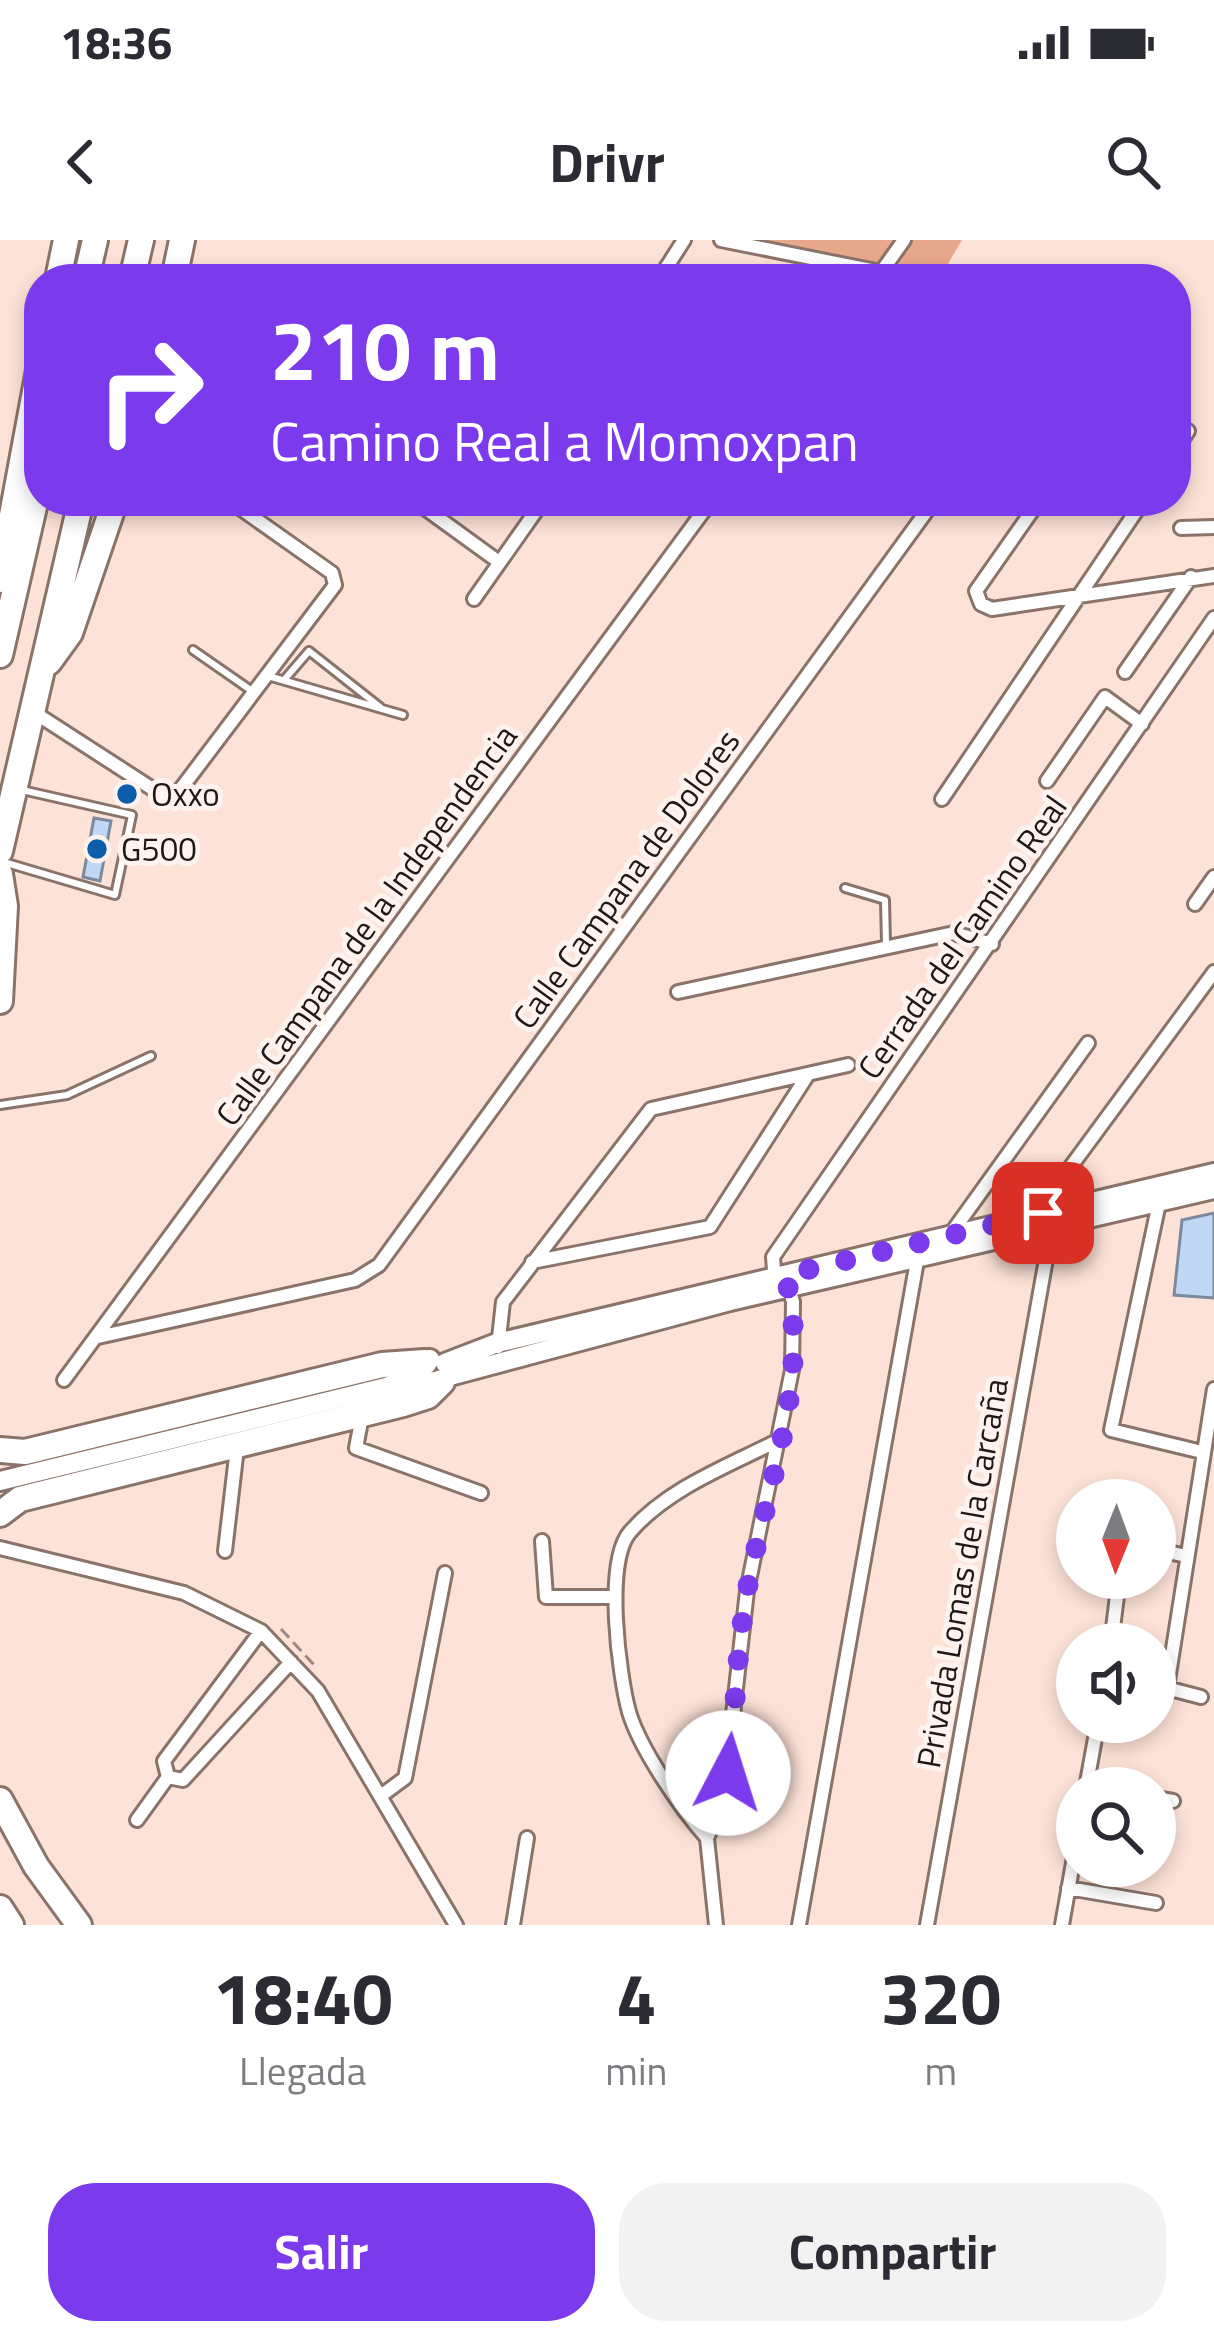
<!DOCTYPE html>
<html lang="es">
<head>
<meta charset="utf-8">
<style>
	body { margin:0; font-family:"Titillium Web",sans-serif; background:#f2f2f3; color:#2b2b33; height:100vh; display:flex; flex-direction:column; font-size:45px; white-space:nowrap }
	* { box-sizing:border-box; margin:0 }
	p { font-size:39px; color:#7c7c81 }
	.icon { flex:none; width:66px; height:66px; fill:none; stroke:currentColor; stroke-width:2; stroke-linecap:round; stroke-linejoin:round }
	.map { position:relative; height:1685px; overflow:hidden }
	.side { display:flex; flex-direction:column; background:#fff; flex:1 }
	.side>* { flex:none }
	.guide { position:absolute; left:24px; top:24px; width:1167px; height:252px; border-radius:48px; box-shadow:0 6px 18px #0003; background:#7c3aed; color:#fff; overflow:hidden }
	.needle { width:78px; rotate:181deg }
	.buttons { position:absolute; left:1056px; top:1239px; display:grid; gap:24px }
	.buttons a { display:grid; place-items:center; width:120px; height:120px; border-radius:50%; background:#fff; box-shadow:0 6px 18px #0003; font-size:60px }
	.pin { position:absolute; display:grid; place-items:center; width:102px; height:102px; color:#fff; margin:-51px; border-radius:24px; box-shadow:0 6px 18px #0006 }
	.me { position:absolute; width:132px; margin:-66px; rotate:5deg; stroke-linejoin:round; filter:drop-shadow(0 0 9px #0008) }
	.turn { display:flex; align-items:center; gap:42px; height:252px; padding:0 48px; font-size:54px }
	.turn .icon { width:156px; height:156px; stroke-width:2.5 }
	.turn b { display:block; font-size:84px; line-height:102px }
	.eta { display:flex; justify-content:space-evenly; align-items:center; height:204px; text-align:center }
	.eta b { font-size:72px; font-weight:700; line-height:84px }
	.cta { display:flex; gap:24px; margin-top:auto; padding:24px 48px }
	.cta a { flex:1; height:138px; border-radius:48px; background:#7c3aed; color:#fff; font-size:48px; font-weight:700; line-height:138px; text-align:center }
	.cta a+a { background:#f2f2f3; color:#2b2b33 }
	.status { display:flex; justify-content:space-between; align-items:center; height:84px; padding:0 60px; background:#fff; direction:ltr }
	.status svg { height:33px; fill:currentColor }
	header { display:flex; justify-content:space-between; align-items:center; height:156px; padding:0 48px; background:#fff; font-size:54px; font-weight:700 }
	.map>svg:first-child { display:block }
	.green { fill:#e8a88d }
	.building { fill:#bfd7f4; stroke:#7b8a9c; stroke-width:3 }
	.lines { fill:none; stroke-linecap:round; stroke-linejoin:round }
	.lane-casing { stroke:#8a7369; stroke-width:12 }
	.street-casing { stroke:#8a7369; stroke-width:18 }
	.secondary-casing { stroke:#8a7369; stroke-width:24 }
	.highway-casing { stroke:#8a7369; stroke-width:30 }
	.path { stroke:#9c8981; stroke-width:3; stroke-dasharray:12 6; stroke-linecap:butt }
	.lane { stroke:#fff; stroke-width:6 }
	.street { stroke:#fff; stroke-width:12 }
	.secondary { stroke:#fff; stroke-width:18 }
	.highway { stroke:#fff; stroke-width:24 }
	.route { stroke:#7c3aed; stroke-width:21; stroke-dasharray:0 37.8 }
	.poi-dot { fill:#0e5dac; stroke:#fef3ef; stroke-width:4.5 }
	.labels { text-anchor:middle; stroke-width:10; stroke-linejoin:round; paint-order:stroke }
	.poi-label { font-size:33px; fill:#211815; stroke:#fef3ef; text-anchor:start }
	.street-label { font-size:33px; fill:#211815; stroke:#fef3ef }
</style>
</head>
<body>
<div class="status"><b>18:36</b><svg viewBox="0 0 49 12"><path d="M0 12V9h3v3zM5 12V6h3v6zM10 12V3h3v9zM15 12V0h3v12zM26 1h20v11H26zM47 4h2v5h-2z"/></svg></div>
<header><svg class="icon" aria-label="back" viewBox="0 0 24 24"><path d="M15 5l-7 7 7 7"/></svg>Drivr<svg class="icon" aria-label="search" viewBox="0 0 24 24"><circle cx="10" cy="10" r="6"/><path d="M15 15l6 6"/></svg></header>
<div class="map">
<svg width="1214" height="1685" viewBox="0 0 1214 1685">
	<rect width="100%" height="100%" fill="#fde2d7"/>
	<path class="green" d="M766 0H962L939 39H852Z"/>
	<path class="building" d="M94 578 111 581 100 641 83 637Z
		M1214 973V1058L1174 1055 1182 980Z"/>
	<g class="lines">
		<g class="lane-casing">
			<path id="lane" d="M193 410 252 451
				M268 436 403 475
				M284 440 309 411 380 467
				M0 621 115 655 132 575 22 550
				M845 648 885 660 886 704
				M0 865 67 855 151 816"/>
		</g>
		<g class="street-casing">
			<path id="street" d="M721 0 881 32
				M877 38 904 0
				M659 39 684 0
				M1176 210 1188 191
				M415 261 499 322
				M1039 261 976 351 981 364 992 369 1214 336
				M1181 288 1214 287
				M474 359 543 261
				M1125 432 1191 337
				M32 471 165 557 177 554 335 345 332 333 230 261
				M1047 541 1105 457 1142 484
				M942 559 1143 261
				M1195 664 1214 637
				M678 752 954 693 992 704
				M1159 963 1111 1190 1202 1212
				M1043 973 1047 959 1214 732
				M950 995 1088 803
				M532 1022 710 987 807 836
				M775 1043 773 1017 1214 378
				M98 1097 355 1040 379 1025 934 261
				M498 1107 503 1062 651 869 848 825
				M64 1140 711 261
				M362 1176 356 1208 481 1253
				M542 1301 546 1357H613
				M0 1308 184 1353 261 1391 318 1451 456 1685
				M1155 1309 1186 1316
				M225 1311 237 1208
				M1111 1404 1117 1356
				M1155 1445 1201 1457
				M1167 1447 1214 1149
				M168 1537 183 1540 291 1422
				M1086 1548 1098 1482
				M382 1555 405 1538 445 1333
				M1155 1558 1173 1561
				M137 1580 168 1537 164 1521 261 1391
				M707 1598C682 1570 640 1509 629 1472 619 1435 604 1322 630 1292 668 1248 728 1226 779 1200
				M1068 1648 1156 1663
				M513 1685 527 1598
				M716 1685 707 1598 723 1563 747 1351 792 1130 793 1062 788 1044
				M799 1685 917 1021
				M927 1685 1048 1008 1046 991
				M1062 1685 1077 1600"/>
		</g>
		<g class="secondary-casing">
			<path id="secondary" d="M445 1123 497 1103 1214 933
				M446 1137 730 1061 1214 949
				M386 1147 419 1133 430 1119
				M0 1241 386 1147 444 1140"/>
		</g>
		<g class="highway-casing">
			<path id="highway" d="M58 39 66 0
				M86 39 95 0
				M132 39 141 0
				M174 39 182 0
				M0 340 39 130
				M0 415 39 245
				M49 422 70 393 115 261
				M0 611 81 261
				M0 634 5 666 0 761
				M0 1210 25 1212 382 1125 425 1122
				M0 1274 20 1259 403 1164 428 1156 442 1142
				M0 1560 36 1626 79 1685
				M0 1668 11 1685"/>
		</g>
		<path class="path" d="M281 1389 315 1426"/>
		<use href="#lane" class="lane"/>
		<use href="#street" class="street"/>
		<use href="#secondary" class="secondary"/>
		<use href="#highway" class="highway"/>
	</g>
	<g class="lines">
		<path class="route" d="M728 1533C736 1472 736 1412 747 1351 765 1251 813 1135 785 1035L1043 973"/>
	</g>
	<g class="poi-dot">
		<circle cx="127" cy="554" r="12"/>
		<circle cx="97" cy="609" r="12"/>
	</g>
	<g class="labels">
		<g class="poi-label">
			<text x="151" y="566">Oxxo</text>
			<text x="121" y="621">G500</text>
		</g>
		<g class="street-label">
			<text transform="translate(626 639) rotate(-54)" y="12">Calle Campana de Dolores</text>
			<text transform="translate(366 685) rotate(-54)" y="12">Calle Campana de la Independencia</text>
			<text transform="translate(962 697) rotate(-55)" y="12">Cerrada del Camino Real</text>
			<text transform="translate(962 1333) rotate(-80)" y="12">Privada Lomas de la Carcaña</text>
		</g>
	</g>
</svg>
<div class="buttons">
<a><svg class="needle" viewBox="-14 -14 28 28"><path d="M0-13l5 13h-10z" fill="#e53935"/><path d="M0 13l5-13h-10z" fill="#7c7c81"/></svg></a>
<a><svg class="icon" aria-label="sound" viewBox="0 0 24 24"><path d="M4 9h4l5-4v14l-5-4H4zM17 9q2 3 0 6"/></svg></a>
<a><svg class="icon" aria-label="search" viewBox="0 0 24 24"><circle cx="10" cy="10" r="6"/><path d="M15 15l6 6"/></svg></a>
</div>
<div class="pin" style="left:1043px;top:973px;background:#d93025"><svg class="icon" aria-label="arrive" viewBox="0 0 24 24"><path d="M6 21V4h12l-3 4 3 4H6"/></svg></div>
<svg class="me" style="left:728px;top:1533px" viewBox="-20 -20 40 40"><circle r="19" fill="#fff"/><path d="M0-13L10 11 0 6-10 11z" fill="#7c3aed"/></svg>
<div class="guide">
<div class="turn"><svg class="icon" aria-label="right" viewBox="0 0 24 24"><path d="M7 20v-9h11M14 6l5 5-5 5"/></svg><div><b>210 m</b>Camino Real a Momoxpan</div></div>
</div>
</div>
<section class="side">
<div class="eta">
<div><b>18:40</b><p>Llegada</p></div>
<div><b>4</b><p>min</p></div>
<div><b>320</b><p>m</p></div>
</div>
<div class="cta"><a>Salir</a><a>Compartir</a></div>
</section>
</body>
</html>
